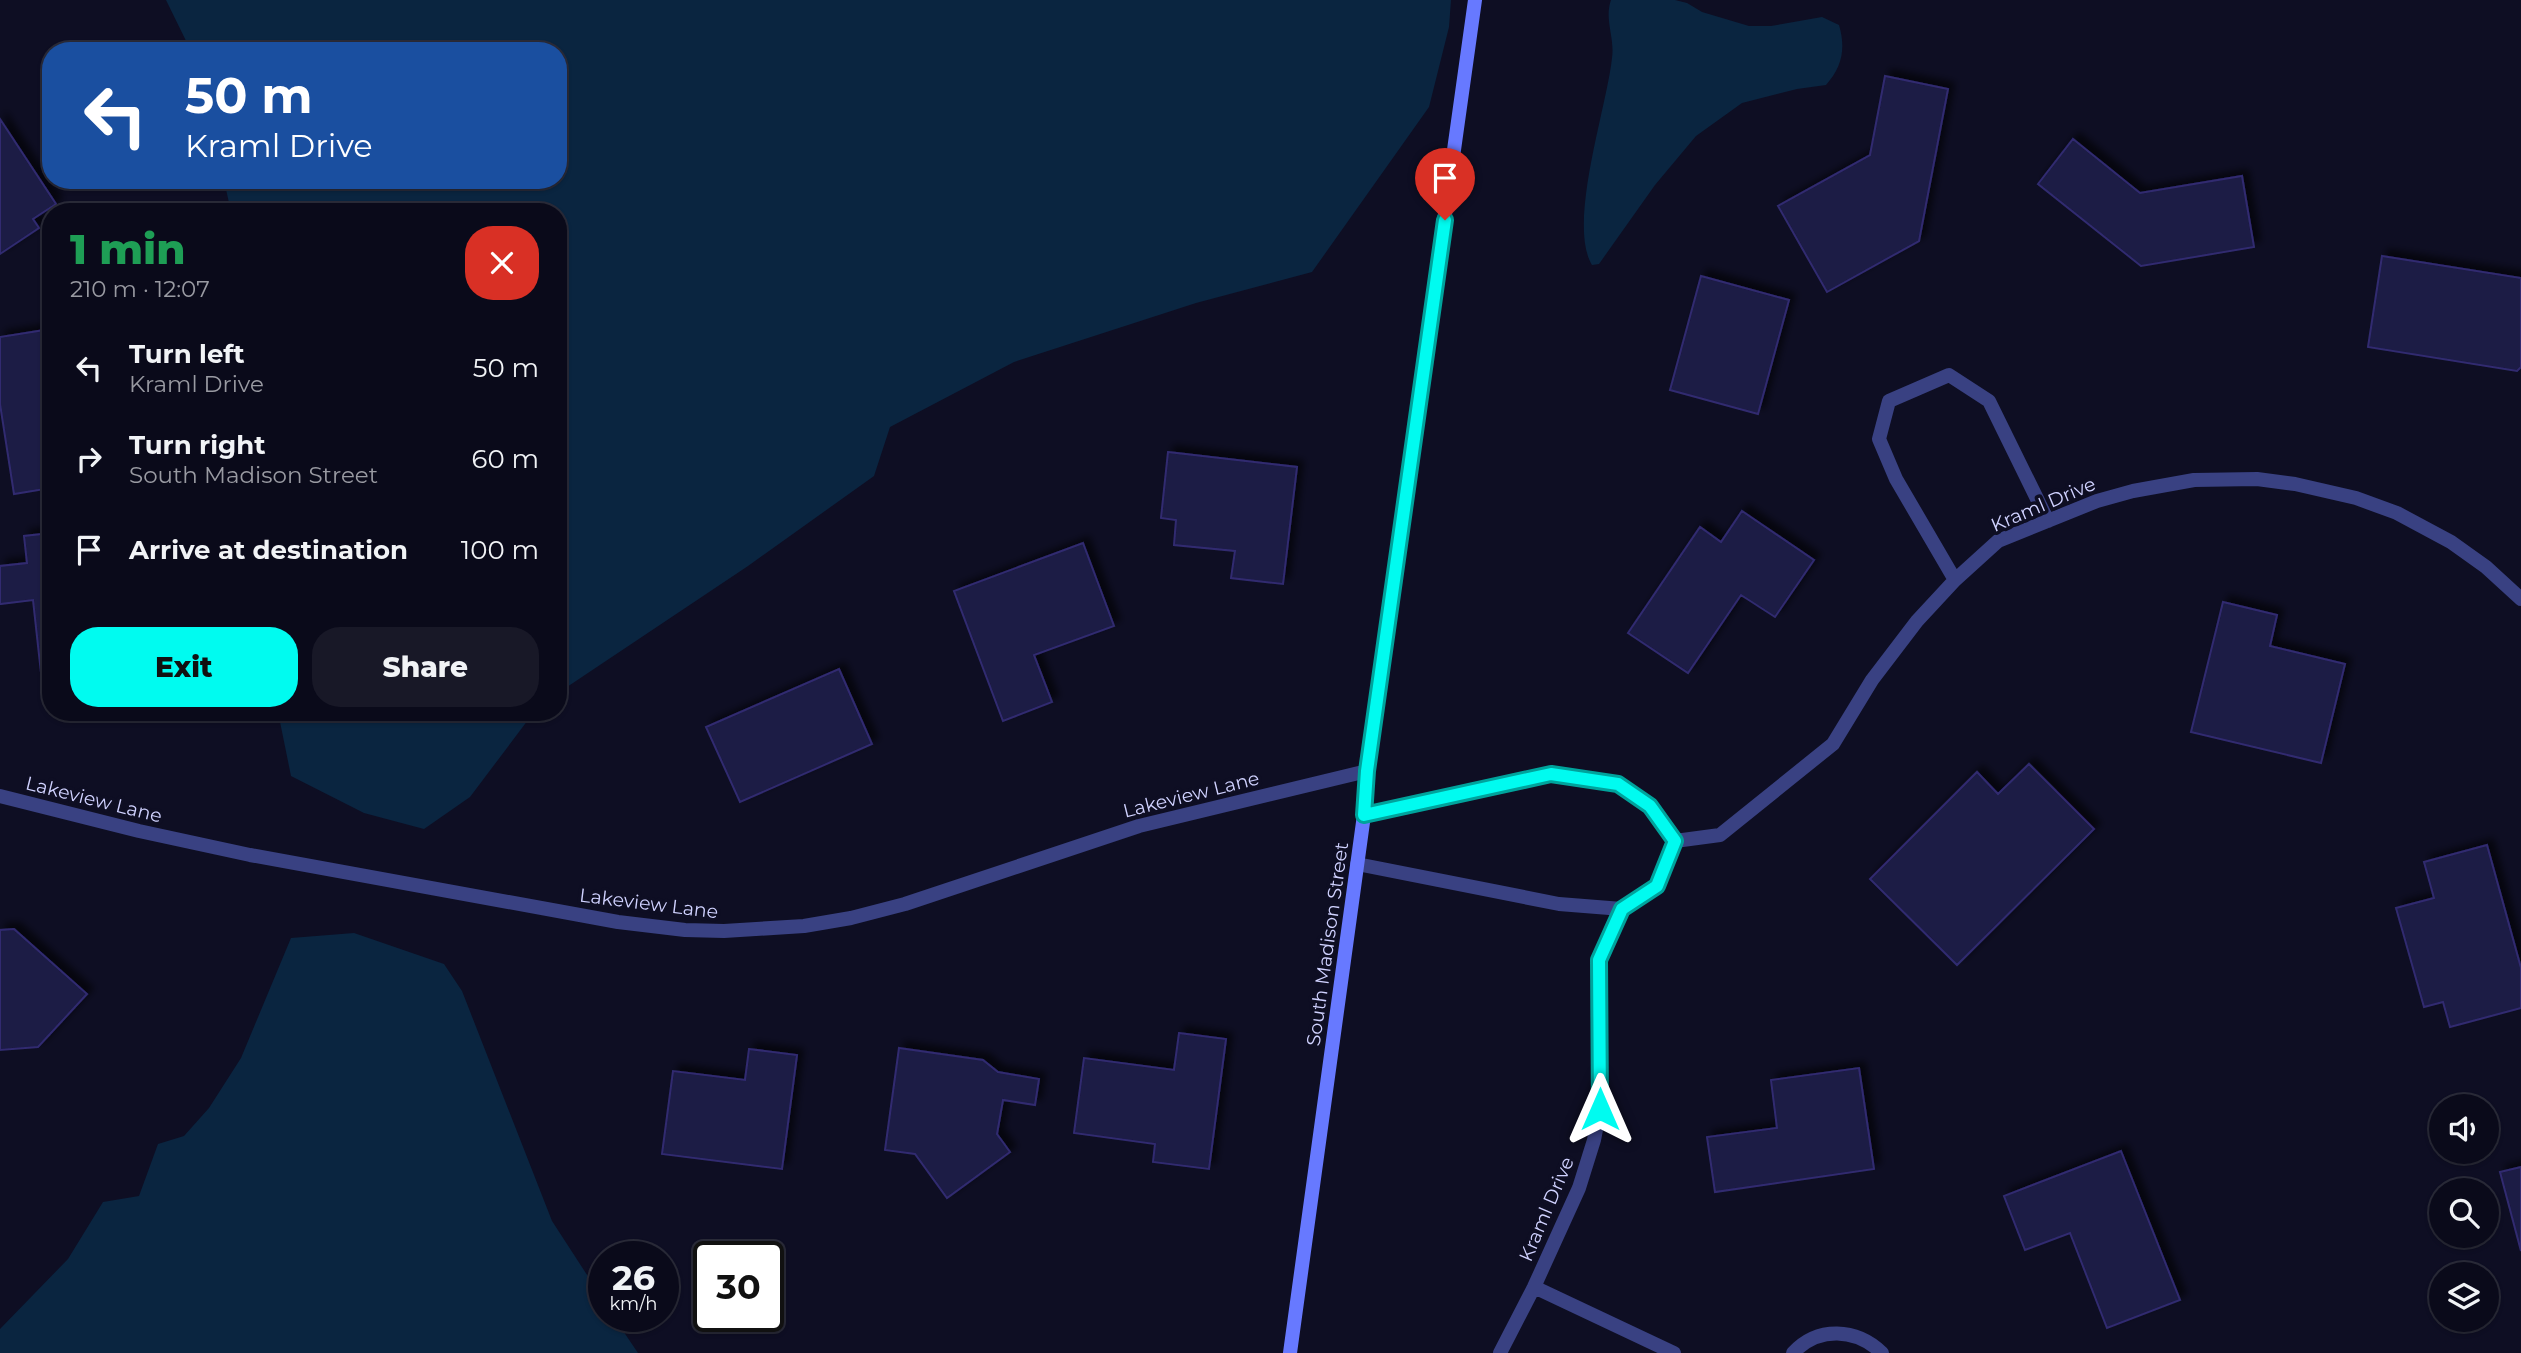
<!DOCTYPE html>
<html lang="en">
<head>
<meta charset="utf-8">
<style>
	body { margin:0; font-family:Montserrat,sans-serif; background:#181827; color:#f1f3f6; height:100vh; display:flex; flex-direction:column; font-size:26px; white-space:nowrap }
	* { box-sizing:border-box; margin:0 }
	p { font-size:23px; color:#999aa2 }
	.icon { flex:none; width:38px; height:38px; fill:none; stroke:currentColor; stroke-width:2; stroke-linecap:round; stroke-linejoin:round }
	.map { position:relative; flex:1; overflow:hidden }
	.panel { position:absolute; left:42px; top:203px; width:525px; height:518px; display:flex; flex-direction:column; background:#0a0a1a; border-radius:28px; box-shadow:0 2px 5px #0004,0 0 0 2px #2a2b39 }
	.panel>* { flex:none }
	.guide { position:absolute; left:42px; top:42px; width:525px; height:147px; border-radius:28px; box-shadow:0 2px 5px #0004,0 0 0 2px #2a2b39; background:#1a4fa0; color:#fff; overflow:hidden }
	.fabs { position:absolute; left:2429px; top:1094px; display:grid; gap:14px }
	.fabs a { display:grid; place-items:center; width:70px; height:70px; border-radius:50%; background:#0a0a1a; box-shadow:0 2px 5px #0004,0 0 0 2px #2a2b39; font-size:35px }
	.speed { position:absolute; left:588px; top:1241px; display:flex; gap:14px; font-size:35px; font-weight:700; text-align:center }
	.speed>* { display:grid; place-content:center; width:91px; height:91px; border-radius:50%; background:#0a0a1a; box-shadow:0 2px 5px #0004,0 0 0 2px #2a2b39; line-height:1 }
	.speed small { font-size:18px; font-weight:400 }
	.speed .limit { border:4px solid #111; border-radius:10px; background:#fff; color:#111 }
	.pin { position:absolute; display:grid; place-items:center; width:60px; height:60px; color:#fff; margin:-72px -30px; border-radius:50% 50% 50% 0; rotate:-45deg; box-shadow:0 0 7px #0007 }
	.pin .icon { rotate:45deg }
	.me { position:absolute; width:77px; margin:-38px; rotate:0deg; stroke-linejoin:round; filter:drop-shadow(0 0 5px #0008) }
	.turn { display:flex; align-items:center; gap:24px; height:147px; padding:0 28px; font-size:32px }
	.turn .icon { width:91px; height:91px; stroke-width:2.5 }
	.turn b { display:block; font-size:49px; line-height:60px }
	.round { display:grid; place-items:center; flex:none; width:74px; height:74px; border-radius:28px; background:#181827 }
	.overview { display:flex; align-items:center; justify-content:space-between; height:119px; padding:0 28px }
	h1 { font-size:42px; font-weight:800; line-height:52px; color:#1e9e55 }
	.action { display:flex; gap:14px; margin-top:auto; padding:14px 28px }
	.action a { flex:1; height:80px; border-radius:28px; background:#00fbf0; color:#111; font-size:28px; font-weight:800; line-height:80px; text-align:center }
	.action a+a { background:#181827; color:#f1f3f6 }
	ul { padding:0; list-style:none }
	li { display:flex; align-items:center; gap:21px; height:91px; padding:0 28px }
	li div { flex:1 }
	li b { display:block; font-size:26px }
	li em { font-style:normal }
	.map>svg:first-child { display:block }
	.water { fill:#0a2540 }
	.building { fill:#1c1a44; stroke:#302c70; stroke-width:2; filter:url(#shadow) }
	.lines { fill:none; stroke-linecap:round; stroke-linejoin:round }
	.street { stroke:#394182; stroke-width:14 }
	.secondary { stroke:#6779ff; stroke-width:14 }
	.route-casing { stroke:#00a39c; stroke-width:18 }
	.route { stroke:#00fbf0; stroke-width:12 }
	.labels { text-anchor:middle; stroke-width:7; stroke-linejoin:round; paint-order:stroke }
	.street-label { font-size:19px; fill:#d0d2ff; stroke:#0e0e23 }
</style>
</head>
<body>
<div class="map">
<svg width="2521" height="1353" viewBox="0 0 2521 1353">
	<defs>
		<filter id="shadow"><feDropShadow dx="6" dy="-6" stdDeviation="3.5" flood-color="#0009"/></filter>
	</defs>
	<rect width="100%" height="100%" fill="#0e0e23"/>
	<path class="water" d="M166 0H1451L1449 27 1429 107 1312 272 1196 303 1014 362 890 427 874 476 748 566 558 693V212H231L224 180H558V51H191Z
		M1611 0H1675L1687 3 1702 12 1749 26H1771L1822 17 1839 25C1846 49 1842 67 1826 85L1797 89 1742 103 1696 136 1655 185 1599 264 1592 265C1567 224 1607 107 1612 58 1615 38 1604 19 1611 0Z
		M278 712H534L470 797 424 829 364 813 291 776Z
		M354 933 444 964 462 991 552 1221 604 1301V1316H613L638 1353H0V1329L68 1259 103 1202 139 1196 158 1144 184 1136 209 1108 241 1058 291 938Z"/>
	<path class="building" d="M1885 76 1948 89 1919 241 1827 292 1778 206 1870 155Z
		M0 119 56 204 33 219 39 228 0 254Z
		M2073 139 2140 193 2242 176 2254 247 2141 266 2038 184Z
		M2382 256 2521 278V367L2517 371 2368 347Z
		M1701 276 1789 300 1758 414 1670 390Z
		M51 329V488L14 494 0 404V337Z
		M1168 452 1297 467 1283 584 1231 578 1235 551 1174 545 1176 520 1161 518Z
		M1742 511 1814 560 1775 617 1741 595 1688 673 1628 633 1700 527 1721 542Z
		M51 533V672L41 673 33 600 0 604V566L27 563 24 536Z
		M1083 543 1114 626 1034 655 1052 702 1003 721 954 591Z
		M2223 602 2277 615 2270 646 2345 664 2321 763 2191 732Z
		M839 669 872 744 740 802 706 727Z
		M2029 764 2094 829 1957 965 1870 879 1977 772 1998 794Z
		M2487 845 2521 968V1008L2450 1027 2443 1002 2424 1007 2396 908 2434 898 2424 862Z
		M14 929 87 994 38 1047 0 1050V930Z
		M1179 1033 1226 1039 1209 1169 1153 1162 1155 1144 1074 1133 1084 1058 1174 1070Z
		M899 1048 983 1060 998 1072 1039 1079 1035 1105 1003 1100 997 1134 1010 1152 947 1198 915 1154 885 1150Z
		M749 1049 797 1055 782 1169 662 1154 673 1071 745 1080Z
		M1859 1068 1874 1169 1715 1192 1707 1137 1777 1128 1771 1080Z
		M2121 1151 2180 1300 2107 1328 2070 1233 2025 1250 2004 1196Z
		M2521 1167V1251L2500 1172Z"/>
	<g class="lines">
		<path class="street" d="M1955 580 1896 479 1879 439 1889 401 1949 375 1989 401 2048 521
			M0 796 139 831 250 855 618 922 685 930 724 931 804 926 851 918 905 904 1139 826 1367 771
			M1364 815 1551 774 1618 784 1650 805 1675 841
			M1675 841 1720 835 1833 744 1872 680 1917 621 1955 580 1998 541 2097 501 2133 491 2194 480 2257 479 2295 484 2356 498 2397 513 2451 542 2486 567 2521 599
			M1357 864 1559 904 1622 909
			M1534 1287 1674 1353
			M1500 1353 1534 1287 1579 1188 1594 1140 1600 1109 1599 960 1622 909 1657 886 1675 841
			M1793 1353C1818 1326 1856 1328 1882 1353"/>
		<path class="secondary" d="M1290 1353 1364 815 1367 771 1475 0"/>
	</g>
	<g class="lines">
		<g class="route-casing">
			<path id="route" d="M1445 220 1367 771 1364 815 1551 774 1618 784 1650 806 1675 841 1657 886 1622 909 1599 960 1600 1109"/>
		</g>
		<use href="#route" class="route"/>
	</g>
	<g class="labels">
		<g class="street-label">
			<text transform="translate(2043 504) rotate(-23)" y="7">Kraml Drive</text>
			<text transform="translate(1191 794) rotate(-14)" y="7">Lakeview Lane</text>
			<text transform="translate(94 799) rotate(14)" y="7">Lakeview Lane</text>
			<text transform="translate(649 903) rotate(7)" y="7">Lakeview Lane</text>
			<text transform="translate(1327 944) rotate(-82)" y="7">South Madison Street</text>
			<text transform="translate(1546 1209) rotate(-67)" y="7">Kraml Drive</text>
		</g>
	</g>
</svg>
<div class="fabs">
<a><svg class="icon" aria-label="sound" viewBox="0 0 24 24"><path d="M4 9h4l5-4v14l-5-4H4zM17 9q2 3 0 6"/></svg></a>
<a><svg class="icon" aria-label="search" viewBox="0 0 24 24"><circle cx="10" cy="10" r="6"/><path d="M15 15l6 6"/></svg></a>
<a><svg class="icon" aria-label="layers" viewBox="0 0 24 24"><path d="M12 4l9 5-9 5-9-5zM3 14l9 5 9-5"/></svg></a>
</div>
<div class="speed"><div>26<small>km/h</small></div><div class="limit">30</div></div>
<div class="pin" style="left:1445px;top:220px;background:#d93025"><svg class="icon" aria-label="arrive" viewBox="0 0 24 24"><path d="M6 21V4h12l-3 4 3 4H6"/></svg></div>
<svg class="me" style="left:1600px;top:1109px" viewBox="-20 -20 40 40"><path d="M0-17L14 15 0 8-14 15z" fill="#00fbf0" stroke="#fff" stroke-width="4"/></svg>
<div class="guide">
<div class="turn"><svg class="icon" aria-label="left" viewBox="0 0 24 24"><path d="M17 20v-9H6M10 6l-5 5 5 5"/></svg><div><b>50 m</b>Kraml Drive</div></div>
</div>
<section class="panel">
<div class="overview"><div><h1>1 min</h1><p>210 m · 12:07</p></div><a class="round" style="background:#d93025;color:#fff"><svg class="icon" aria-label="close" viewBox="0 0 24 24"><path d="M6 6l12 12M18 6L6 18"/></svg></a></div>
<ul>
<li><svg class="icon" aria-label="left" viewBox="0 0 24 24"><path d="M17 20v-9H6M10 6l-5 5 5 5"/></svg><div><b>Turn left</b><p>Kraml Drive</p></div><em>50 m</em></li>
<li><svg class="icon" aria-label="right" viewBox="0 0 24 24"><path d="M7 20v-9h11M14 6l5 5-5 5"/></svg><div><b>Turn right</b><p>South Madison Street</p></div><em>60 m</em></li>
<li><svg class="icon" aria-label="arrive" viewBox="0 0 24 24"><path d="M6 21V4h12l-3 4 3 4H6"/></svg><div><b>Arrive at destination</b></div><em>100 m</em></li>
</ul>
<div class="action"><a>Exit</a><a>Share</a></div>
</section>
</div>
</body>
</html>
